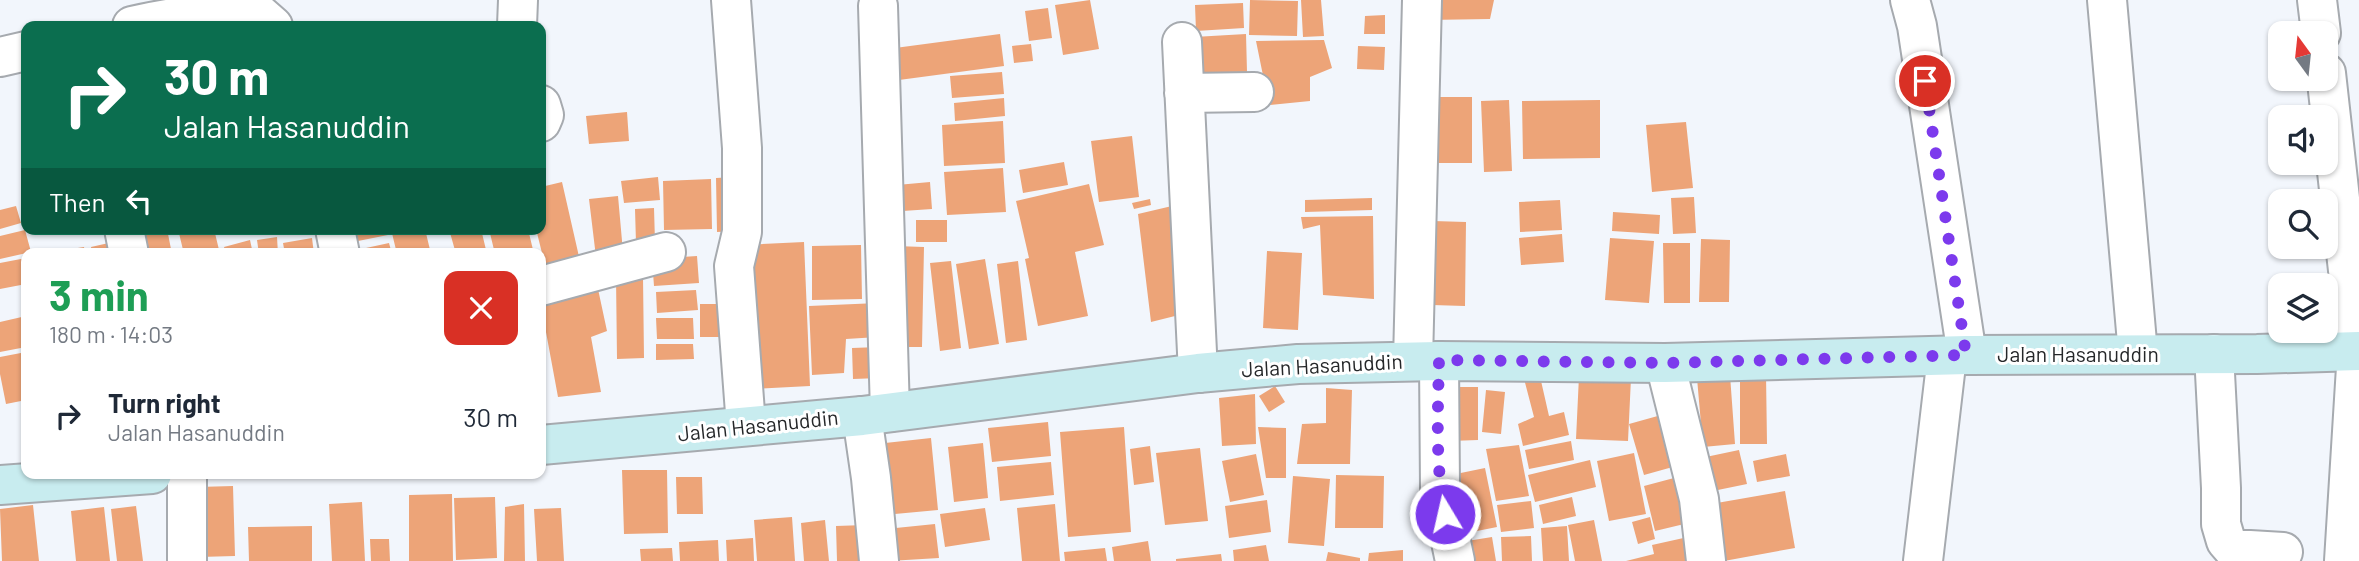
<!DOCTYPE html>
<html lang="en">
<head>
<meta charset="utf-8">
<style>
	body { margin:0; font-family:Barlow,sans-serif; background:#f2f2f3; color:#1f2937; height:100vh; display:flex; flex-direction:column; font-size:26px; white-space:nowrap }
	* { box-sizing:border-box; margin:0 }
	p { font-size:23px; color:#747a83 }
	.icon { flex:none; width:38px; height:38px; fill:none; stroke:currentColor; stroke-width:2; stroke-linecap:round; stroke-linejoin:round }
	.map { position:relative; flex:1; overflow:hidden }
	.panel { position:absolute; left:21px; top:248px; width:525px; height:231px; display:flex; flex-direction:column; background:#fff; border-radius:14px; box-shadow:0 2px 5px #0004 }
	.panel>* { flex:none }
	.guide { position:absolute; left:21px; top:21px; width:525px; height:214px; border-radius:14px; box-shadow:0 2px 5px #0004; background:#0b6e4f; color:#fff; overflow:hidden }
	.needle { width:46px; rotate:345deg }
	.tools { position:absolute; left:2268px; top:21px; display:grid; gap:14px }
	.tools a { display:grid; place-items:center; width:70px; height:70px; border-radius:14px; background:#fff; box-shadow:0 2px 5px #0004; font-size:35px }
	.pin { position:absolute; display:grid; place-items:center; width:60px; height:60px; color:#fff; margin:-30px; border:4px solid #fff; border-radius:50%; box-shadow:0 2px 7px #0007 }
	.me { position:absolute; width:77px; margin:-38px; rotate:351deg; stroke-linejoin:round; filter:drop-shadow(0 0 5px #0008) }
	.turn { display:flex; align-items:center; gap:24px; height:147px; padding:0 28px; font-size:32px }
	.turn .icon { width:91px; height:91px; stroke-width:2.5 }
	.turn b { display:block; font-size:49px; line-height:60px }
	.then { display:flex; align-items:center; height:66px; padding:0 28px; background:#0003; gap:14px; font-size:26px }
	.round { display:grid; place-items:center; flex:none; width:74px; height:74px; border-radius:14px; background:#f2f2f3 }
	.overview { display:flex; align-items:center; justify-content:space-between; height:119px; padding:0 28px }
	h1 { font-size:42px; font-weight:700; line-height:52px; color:#1e9e55 }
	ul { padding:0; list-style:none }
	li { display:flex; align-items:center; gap:21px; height:98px; padding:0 28px }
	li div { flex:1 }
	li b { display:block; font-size:26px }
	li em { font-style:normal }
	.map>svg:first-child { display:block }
	.building { fill:#eda478 }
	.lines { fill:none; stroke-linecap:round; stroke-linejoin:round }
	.minor-casing { stroke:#a6aaaf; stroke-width:42 }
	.secondary-casing { stroke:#a6aaaf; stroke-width:42 }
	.minor { stroke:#fff; stroke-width:38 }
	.secondary { stroke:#c8ecef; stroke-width:38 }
	.route { stroke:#7c3aed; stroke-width:12; stroke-dasharray:0 21.6 }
	.labels { text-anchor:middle; stroke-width:6; stroke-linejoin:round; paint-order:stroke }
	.street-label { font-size:21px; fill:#252729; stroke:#fff }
</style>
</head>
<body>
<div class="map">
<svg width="2359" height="561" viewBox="0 0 2359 561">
	<rect width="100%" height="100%" fill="#f2f6fc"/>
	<path class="building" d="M1090 0 1099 49 1063 55 1055 5Z
		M1250 0 1298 1 1297 36 1249 35Z
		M1301 0H1321L1324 36 1303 37Z
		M1427 0H1494L1490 19 1428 20Z
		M1243 3 1244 28 1196 31 1195 5Z
		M1048 8 1052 38 1029 41 1025 11Z
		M1385 15V34H1364L1365 16Z
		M1000 34 1004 66 899 80 895 48Z
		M1246 34 1247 72 1196 74 1194 37Z
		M1324 40 1332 68 1310 77V101L1269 105 1256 41Z
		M1031 44 1033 61 1014 63 1012 46Z
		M1358 46 1385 47 1384 70 1357 69Z
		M1002 72 1004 94 952 98 950 76Z
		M1435 97H1472V163H1434Z
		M1004 98 1005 116 955 121 954 103Z
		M1509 100 1512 171 1484 172 1481 101Z
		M1600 100V158L1523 159 1522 101Z
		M627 112 629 141 589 144 586 116Z
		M1003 121 1005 163 944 166 942 125Z
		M1686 122 1693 188 1652 192 1646 125Z
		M1132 136 1139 197 1099 202 1091 141Z
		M1064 162 1068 185 1023 193 1019 170Z
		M1003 168 1006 212 947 215 944 172Z
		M658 177 660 200 624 203 621 181Z
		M734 177 736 231 717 232 716 178Z
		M711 179 712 229 664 230 663 181Z
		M562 182 580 261 546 269 536 229H541V187Z
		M930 182 932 209 888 212 886 186Z
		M1089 184 1104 245 1075 252 1088 316 1038 326 1025 259 1029 258 1016 201Z
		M618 196 623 252 596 257 589 199Z
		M1694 197 1696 233 1673 234 1671 198Z
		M1372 198V210L1305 212V200Z
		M1150 199 1151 205 1134 209 1132 203Z
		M1560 200 1562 230 1520 232 1519 202Z
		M16 206 21 223 0 229V210Z
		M1172 206 1187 313 1151 322 1138 214Z
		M654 208 655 242 636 243 635 209Z
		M1613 212 1660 215 1659 234 1612 231Z
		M1373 216 1374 299 1323 295 1320 225 1303 229 1301 217Z
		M916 220H947V242H916Z
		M1433 221 1466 222 1465 306 1432 305Z
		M137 229H167L172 254H142Z
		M178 229H214L220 254H184Z
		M340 229H387L388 235 343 244Z
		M391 229H425L431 254H397Z
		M449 229H481L487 254H456Z
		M489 229H528L534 254H495Z
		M25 230 31 252 0 259V236Z
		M1562 234 1564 262 1521 265 1519 238Z
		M277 237 278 254H259L257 240Z
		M312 238 314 254H285L283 243Z
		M1610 238 1654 241 1649 303 1605 300Z
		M1701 239 1730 240 1729 302H1699Z
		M122 240 125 254H92L91 247Z
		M250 240 253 254H226L224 247Z
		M804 242 810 386 750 389 744 245Z
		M389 243 392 254H343V253Z
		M1663 243H1690V303H1664Z
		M861 245 862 299 812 300V246Z
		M895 246 924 247 922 347H893Z
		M84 247 85 254H53V252Z
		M1267 251 1302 253 1298 330 1263 328Z
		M697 256 699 283 654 286 652 259Z
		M26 258V284L0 289V263Z
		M985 259 999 344 969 349 956 264Z
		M951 261 961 348 940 351 930 263Z
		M1018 261 1027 340 1006 343 997 264Z
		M616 277H643L644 358 617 359Z
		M598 289 607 331 591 337 601 392 558 397 541 305Z
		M696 290 698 310 657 313 656 292Z
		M878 303V337L846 339 844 373 812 375 809 306Z
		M700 304H728V337H700Z
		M26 316V347L0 352V322Z
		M656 318H693L694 339H657Z
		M656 344H693L694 359 656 360Z
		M879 347 880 378 853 379 852 348Z
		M26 352V400L6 404 0 374V357Z
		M1539 372 1549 416 1564 412 1569 435 1523 446 1518 424 1534 417 1523 375Z
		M1766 374 1767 444H1740V375Z
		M1730 375 1735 444 1703 447 1697 378Z
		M1579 376 1631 378 1628 441 1576 439Z
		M1275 386 1285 402 1269 412 1259 396Z
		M1450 387H1478V440L1450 441Z
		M1326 388 1352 390 1350 464H1297L1302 424 1326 423Z
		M1486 390 1505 392 1501 434 1482 432Z
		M1255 394 1256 444 1222 446 1219 398Z
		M1672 412 1687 463 1644 475 1629 424Z
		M1048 422 1051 456 992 462 988 428Z
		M1124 427 1131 532 1068 537 1060 432Z
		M1258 427 1286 428V478H1266Z
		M931 438 938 510 884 515 876 444Z
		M1571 441 1574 460 1529 469 1525 450Z
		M983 443 988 498 954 502 948 447Z
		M1519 445 1529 496 1496 501 1486 449Z
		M1150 446 1154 482 1134 485 1130 449Z
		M1200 448 1208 521 1165 525 1156 453Z
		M1739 450 1747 484 1708 492 1701 458Z
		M1634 453 1646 514 1609 521 1597 461Z
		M1256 454 1264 495 1230 502 1222 461Z
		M1786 454 1790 476 1757 482 1753 461Z
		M1590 460 1596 487 1535 502 1528 475Z
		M1051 462 1054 495 1000 501 997 467Z
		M1485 468 1497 527 1462 534 1451 475Z
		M622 470H667L668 533 624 534Z
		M1689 474 1701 520 1655 531 1644 486Z
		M1336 475 1384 476 1383 528H1335Z
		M1293 476 1330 479 1324 546 1288 543Z
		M676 477H702L703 514H677Z
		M233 486 235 556 199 557 197 487Z
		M1785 491 1795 548 1724 561 1711 504Z
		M452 494 453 561H409V495Z
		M495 497 497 558 456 560 454 498Z
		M1572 497 1576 516 1543 524 1539 505Z
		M1267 500 1271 532 1229 538 1225 506Z
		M1531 501 1534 528 1501 532 1497 505Z
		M362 502 365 561H332L329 504Z
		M524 504 525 561H504L505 507Z
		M1055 504 1060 561H1022L1017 508Z
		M33 505 39 561H2L0 509Z
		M136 506 143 561H117L111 509Z
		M104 507 110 561H76L71 511Z
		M561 508 564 561H537L534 509Z
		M985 508 990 540 945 547 940 514Z
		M792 517 795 561H757L754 520Z
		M1650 517 1655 539 1638 544 1632 522Z
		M825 520 829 561H804L801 523Z
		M1594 520 1602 561H1575L1568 525Z
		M935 524 939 558 889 561 886 529Z
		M865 525 866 561H837L836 526Z
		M312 526V561H249L248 527Z
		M1567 526 1569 561H1543L1541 528Z
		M1531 536 1532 561H1502L1501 537Z
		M1492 537 1496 561H1464L1461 542Z
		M1688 537 1693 561H1626L1654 554 1652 545Z
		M753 538 754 561H727L726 540Z
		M370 539H389L390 561H371Z
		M718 540 719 561H680L679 542Z
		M1148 541 1151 561H1114L1112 547Z
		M1266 545 1269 561H1234L1233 550Z
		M672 548 673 561H641L640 549Z
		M1105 548 1107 561H1065L1064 552Z
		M1403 550V561H1368L1369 553Z
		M1328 552 1360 558V561H1326Z
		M1221 554 1222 561H1176V559Z"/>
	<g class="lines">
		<g class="minor-casing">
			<path id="minor" d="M731 0 742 148V232L734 266 746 426
				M1910 0 1917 26 1967 355
				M2107 0 2138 354
				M2317 0 2321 33
				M878 6 890 412
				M132 26C174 16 215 12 258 13L273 26
				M517 26 518 0
				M1182 42 1198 373
				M0 57 26 51
				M2326 73 2357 351 2344 561
				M1184 93 1254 92
				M541 105 544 115 541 122
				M124 229 129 254
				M335 229 340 254
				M541 286 666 252
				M2214 354 2221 488V524L2226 541 2233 549 2283 552
				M1413 361 1422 0
				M1439 361 1440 489 1455 561
				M1665 363 1699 499 1706 561
				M862 416 871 478 879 561
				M187 474V561
				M1923 561 1947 356"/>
		</g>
		<g class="secondary-casing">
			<path id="secondary" d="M541 445 862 416 1198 373 1298 364 1439 361 1665 363 1967 355 2257 354 2359 351
				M0 485 152 474"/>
		</g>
		<use href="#minor" class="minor"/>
		<use href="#secondary" class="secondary"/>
	</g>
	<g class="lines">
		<path class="route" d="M1445 514C1435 464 1438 412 1439 360L1665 363 1966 355 1925 81"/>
	</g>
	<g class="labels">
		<g class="street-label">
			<text x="2078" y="362">Jalan Hasanuddin</text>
			<text transform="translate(1322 366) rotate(-3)" y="7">Jalan Hasanuddin</text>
			<text transform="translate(758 426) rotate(-6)" y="7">Jalan Hasanuddin</text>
		</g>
	</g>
</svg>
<div class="tools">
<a><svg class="needle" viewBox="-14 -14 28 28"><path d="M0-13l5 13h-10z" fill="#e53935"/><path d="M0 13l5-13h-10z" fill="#747a83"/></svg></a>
<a><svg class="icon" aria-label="sound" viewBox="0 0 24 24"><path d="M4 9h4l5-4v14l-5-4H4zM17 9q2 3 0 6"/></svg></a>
<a><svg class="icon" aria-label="search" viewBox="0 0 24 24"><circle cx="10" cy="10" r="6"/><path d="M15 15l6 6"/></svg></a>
<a><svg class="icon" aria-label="layers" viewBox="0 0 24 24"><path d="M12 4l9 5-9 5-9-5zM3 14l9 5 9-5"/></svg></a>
</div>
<div class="pin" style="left:1925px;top:81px;background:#d93025"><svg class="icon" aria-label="arrive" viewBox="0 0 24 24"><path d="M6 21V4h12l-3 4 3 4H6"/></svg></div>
<svg class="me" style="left:1445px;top:514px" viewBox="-20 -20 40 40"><circle r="17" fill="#7c3aed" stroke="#fff" stroke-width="3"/><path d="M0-11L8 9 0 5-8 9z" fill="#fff"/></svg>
<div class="guide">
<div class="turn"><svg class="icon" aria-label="right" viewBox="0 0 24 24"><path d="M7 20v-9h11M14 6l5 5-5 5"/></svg><div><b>30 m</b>Jalan Hasanuddin</div></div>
<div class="then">Then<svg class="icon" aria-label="left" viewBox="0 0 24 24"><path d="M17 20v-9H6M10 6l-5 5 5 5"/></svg></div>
</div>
<section class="panel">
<div class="overview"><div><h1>3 min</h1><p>180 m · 14:03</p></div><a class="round" style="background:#d93025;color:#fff"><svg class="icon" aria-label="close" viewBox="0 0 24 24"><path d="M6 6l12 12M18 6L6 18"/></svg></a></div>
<ul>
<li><svg class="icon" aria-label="right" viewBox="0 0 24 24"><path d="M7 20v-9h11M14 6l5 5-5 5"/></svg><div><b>Turn right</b><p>Jalan Hasanuddin</p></div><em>30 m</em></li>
</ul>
</section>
</div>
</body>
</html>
